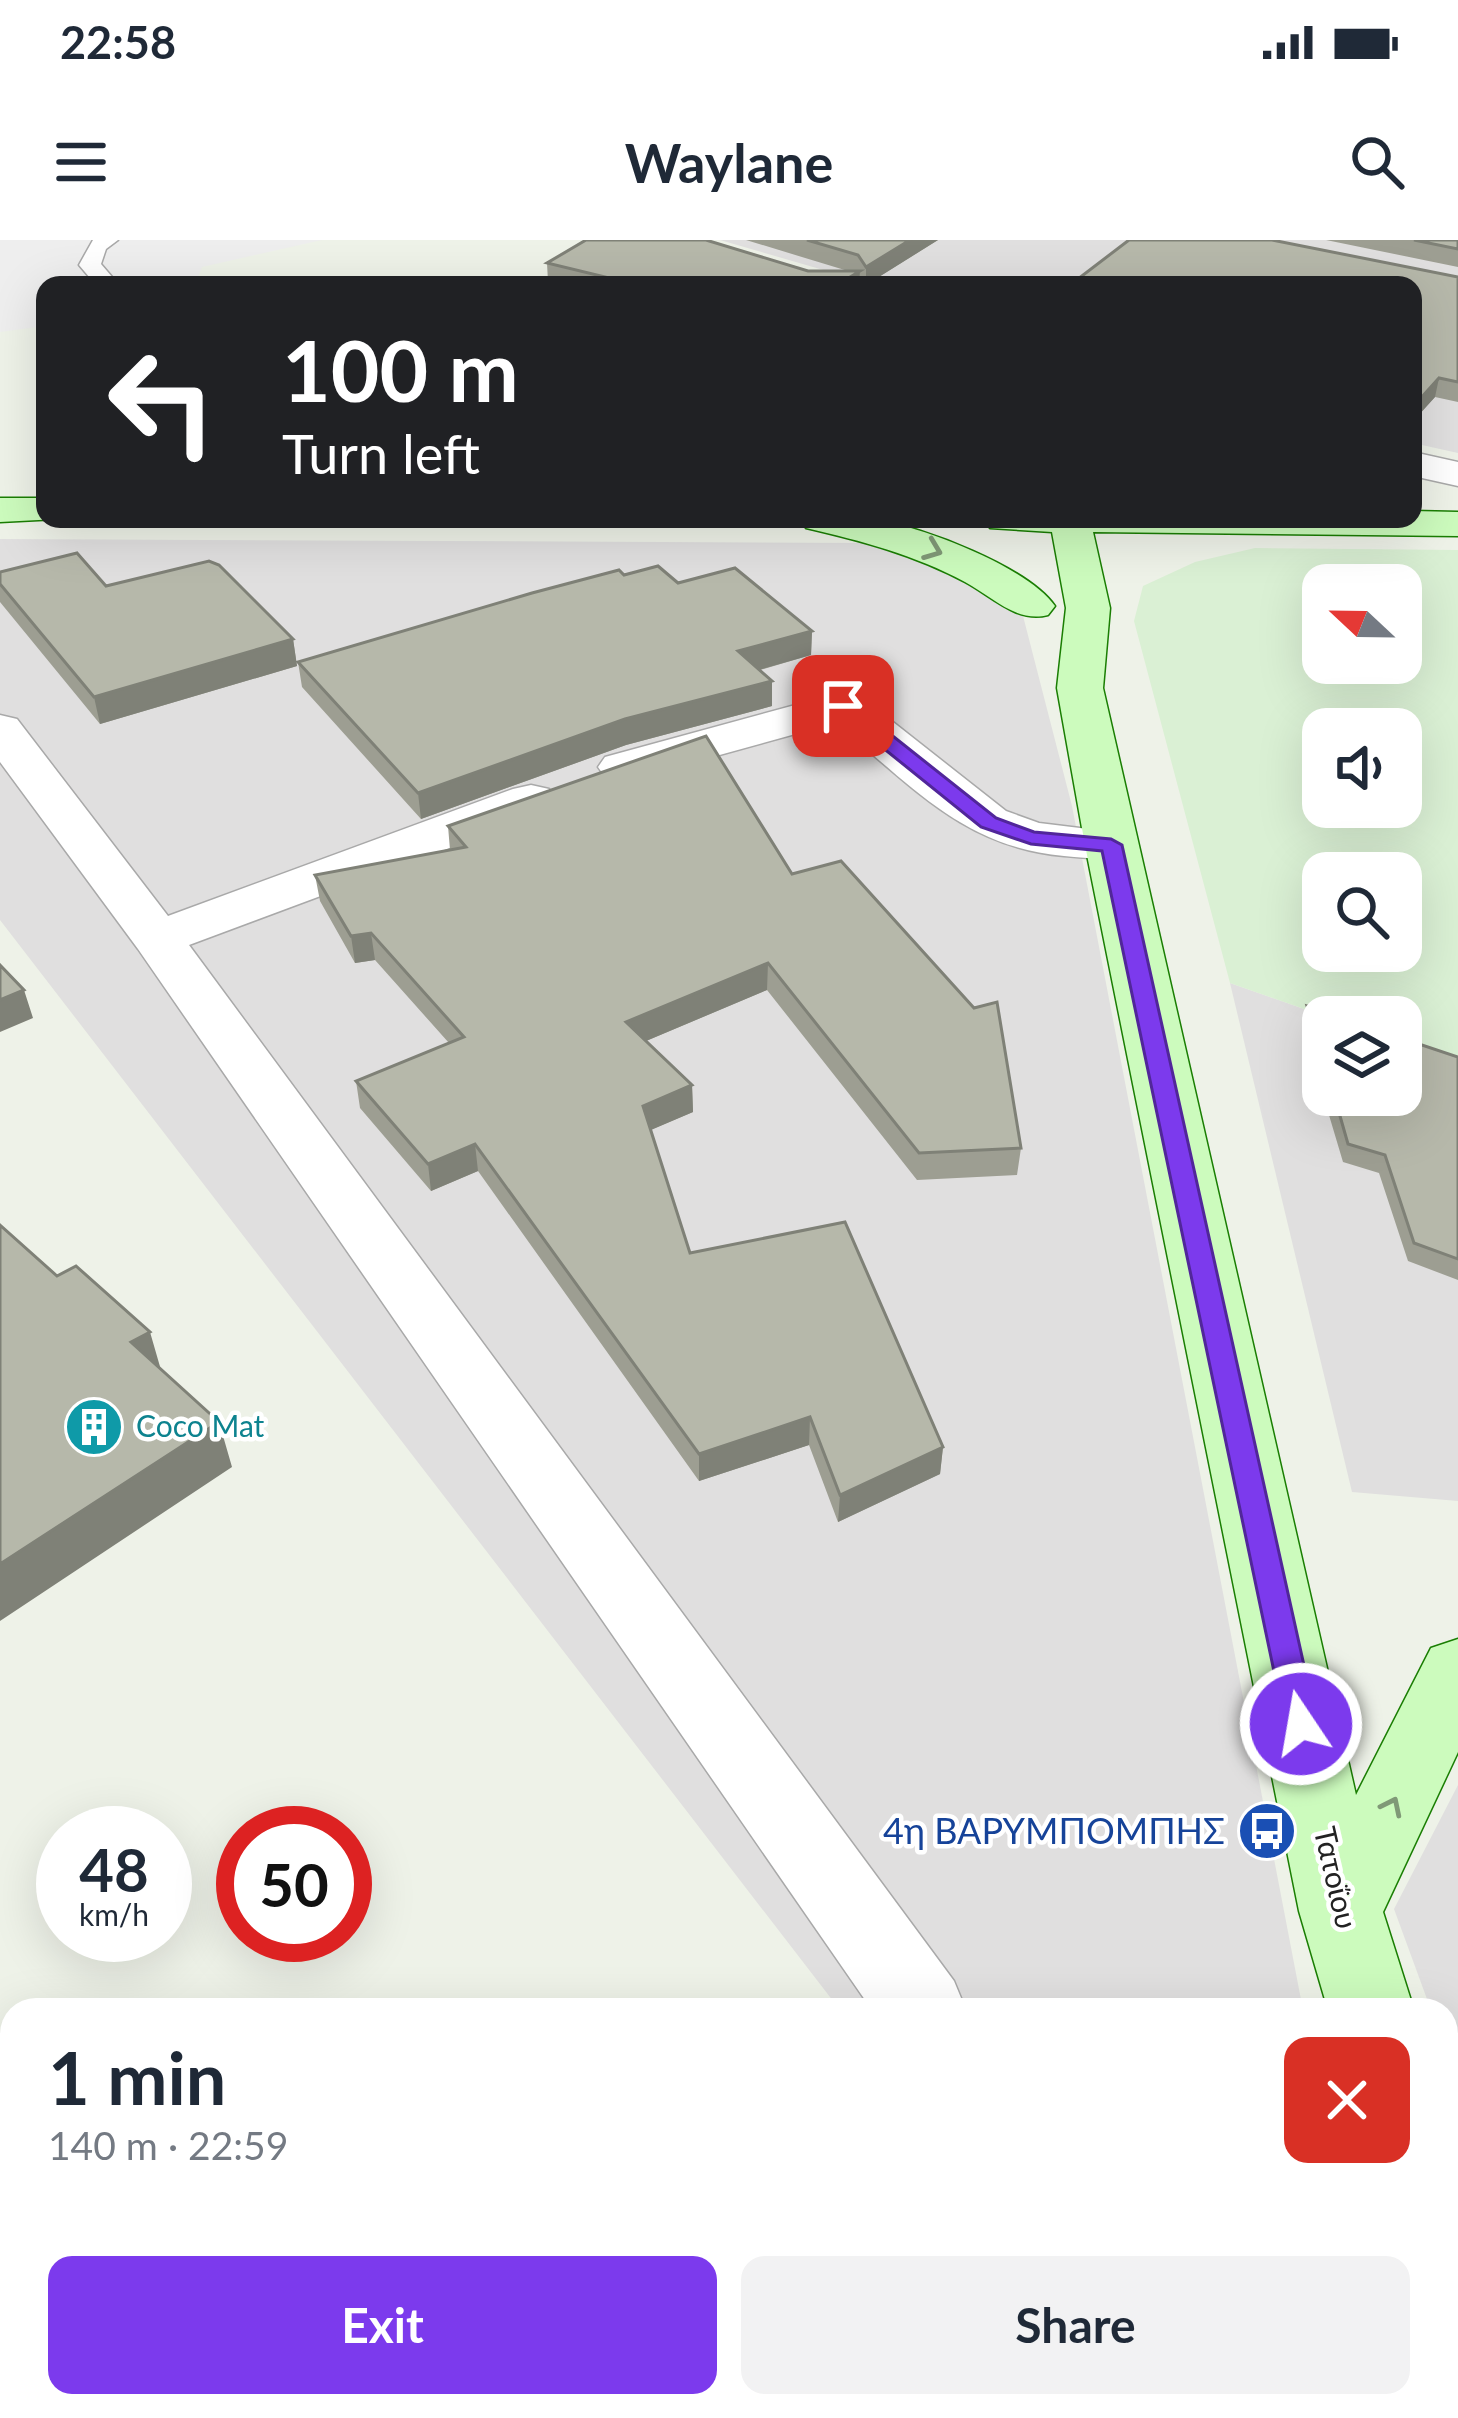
<!DOCTYPE html>
<html lang="en">
<head>
<meta charset="utf-8">
<style>
	body { margin:0; font-family:Lato,sans-serif; background:#f2f2f3; color:#1f2937; height:100vh; display:flex; flex-direction:column; font-size:45px; white-space:nowrap }
	* { box-sizing:border-box; margin:0 }
	p { font-size:39px; color:#747a83 }
	.icon { flex:none; width:66px; height:66px; fill:none; stroke:currentColor; stroke-width:2; stroke-linecap:round; stroke-linejoin:round }
	.map { position:relative; flex:1; overflow:hidden }
	.drawer { position:absolute; left:0px; top:1758px; width:1458px; height:420px; display:flex; flex-direction:column; background:#fff; border-radius:36px 36px 0 0; box-shadow:0 12px 48px #0002 }
	.drawer>* { flex:none }
	.guide { position:absolute; left:36px; top:36px; width:1386px; height:252px; border-radius:24px; box-shadow:0 12px 48px #0002; background:#202124; color:#fff; overflow:hidden }
	.needle { width:78px; rotate:292deg }
	.fabs { position:absolute; left:1302px; top:324px; display:grid; gap:24px }
	.fabs a { display:grid; place-items:center; width:120px; height:120px; border-radius:24px; background:#fff; box-shadow:0 12px 48px #0002; font-size:60px }
	.speed { position:absolute; left:36px; top:1566px; display:flex; gap:24px; font-size:60px; font-weight:700; text-align:center }
	.speed>* { display:grid; place-content:center; width:156px; height:156px; border-radius:50%; background:#fff; box-shadow:0 12px 48px #0002; line-height:1 }
	.speed small { font-size:30px; font-weight:400 }
	.speed .limit { border:18px solid #d22; background:#fff; color:#111 }
	.pin { position:absolute; display:grid; place-items:center; width:102px; height:102px; color:#fff; margin:-51px; border-radius:24px; box-shadow:0 6px 18px #0006 }
	.me { position:absolute; width:132px; margin:-66px; rotate:348deg; stroke-linejoin:round; filter:drop-shadow(0 0 9px #0008) }
	.turn { display:flex; align-items:center; gap:42px; height:252px; padding:0 48px; font-size:54px }
	.turn .icon { width:156px; height:156px; stroke-width:2.5 }
	.turn b { display:block; font-size:84px; line-height:102px }
	.round { display:grid; place-items:center; flex:none; width:126px; height:126px; border-radius:24px; background:#f2f2f3 }
	.headline { display:flex; align-items:center; justify-content:space-between; height:204px; padding:0 48px }
	h1 { font-size:72px; font-weight:700; line-height:90px }
	.primary-button { display:flex; gap:24px; margin-top:auto; padding:24px 48px }
	.primary-button a { flex:1; height:138px; border-radius:24px; background:#7c3aed; color:#fff; font-size:48px; font-weight:700; line-height:138px; text-align:center }
	.primary-button a+a { background:#f2f2f3; color:#1f2937 }
	.status { display:flex; justify-content:space-between; align-items:center; height:84px; padding:0 60px; background:#fff; direction:ltr }
	.status svg { height:33px; fill:currentColor }
	header { display:flex; justify-content:space-between; align-items:center; height:156px; padding:0 48px; background:#fff; font-size:54px; font-weight:700 }
	.map>svg:first-child { display:block }
	.residential { fill:#e0dfdf }
	.farmland { fill:#daf0d4; fill-rule:evenodd }
	.parking { fill:#eee }
	.lines { fill:none; stroke-linecap:round; stroke-linejoin:round }
	.lane-casing { stroke:#a9a9a9; stroke-width:3 }
	.street-casing { stroke:#a9a9a9; stroke-width:3 }
	.secondary-casing { stroke:#1a7e03; stroke-width:3 }
	.lane { fill:#fff; fill-rule:evenodd }
	.street { fill:#fff; fill-rule:evenodd }
	.secondary { fill:#ccfbbd; fill-rule:evenodd }
	.wall { fill:#9d9e92 }
	.shaded-wall { fill:#7f8177 }
	.building { fill:#b6b8aa; stroke:#7f8177; stroke-width:3 }
	.oneway { stroke:#809977 }
	.route { fill:#7c3aed; stroke:#51269a; stroke-width:3 }
	.labels { text-anchor:middle; stroke-width:9; stroke-linejoin:round; paint-order:stroke }
	.culture-label { font-size:30px; fill:#0d838f; stroke:#fff; text-anchor:start }
	.street-label { font-size:30px; fill:#222; stroke:#fff }
	.near-transit-label { font-size:36px; fill:#164399; stroke:#fff; text-anchor:end }
</style>
</head>
<body>
<div class="status"><b>22:58</b><svg viewBox="0 0 49 12"><path d="M0 12V9h3v3zM5 12V6h3v6zM10 12V3h3v9zM15 12V0h3v12zM26 1h20v11H26zM47 4h2v5h-2z"/></svg></div>
<header><svg class="icon" aria-label="menu" viewBox="0 0 24 24"><path d="M4 6h16M4 12h16M4 18h16"/></svg>Waylane<svg class="icon" aria-label="search" viewBox="0 0 24 24"><circle cx="10" cy="10" r="6"/><path d="M15 15l6 6"/></svg></header>
<div class="map">
<svg width="1458" height="2178" viewBox="0 0 1458 2178">
	<rect width="100%" height="100%" fill="#eef2e8"/>
	<path class="residential" d="M720 0H1458V213L1413 203V45H875Z
		M0 299 873 303 922 315 1022 372 1072 566 1303 1770H840L0 680Z
		M1230 743 1327 777H1323V855H1401L1458 823V1261L1352 1252Z
		M1458 1545V1846L1446 1813V1770H1431L1394 1669Z"/>
	<path class="farmland" d="M1255 308 1458 310V823L1401 803V777H1327L1230 743 1134 381 1143 346 1195 322ZM1323 345H1401V423H1323ZM1323 489H1401V567H1323ZM1323 633H1401V711H1323Z"/>
	<path class="parking" d="M0 0H322L202 27 195 45H45V86L0 92Z"/>
	<g class="lines">
		<g class="lane-casing">
			<path id="lane" d="M118 0 106 9 101 24 119 45H96L79 25 93 0Z"/>
		</g>
		<g class="street-casing">
			<path id="street" d="M1413 212 1458 222V246L1413 236Z
				M843 452 860 456 1006 571 1039 583 1129 594 1137 605 1129 616C1107 621 1087 618 1064 616 962 607 911 544 835 483L622 542 605 537 598 527 605 517Z
				M0 475 17 479 168 676 513 549 531 545 549 549 556 560 549 571 189 705 954 1741 966 1770H872L138 709 0 522Z
				M1167 2166H1274L1279 2178H1172Z"/>
		</g>
		<g class="secondary-casing">
			<path id="secondary" d="M0 258H45V279H58L0 282Z
				M1413 271 1458 272V296L1093 292 1110 368 1103 448 1356 1555 1431 1408 1458 1399V1512L1383 1672 1414 1770H1328L1299 1671 1085 605 1057 448 1066 368 1052 292 990 288 984 279H1413Z
				M800 279C825 279 852 276 877 280 923 287 1028 327 1055 366L1048 375C1016 383 993 357 965 342 915 315 862 301 806 288Z
				M1446 1971 1458 1976V2096L1446 2091Z"/>
		</g>
		<use href="#lane" class="lane"/>
		<use href="#street" class="street"/>
		<use href="#secondary" class="secondary"/>
	</g>
	<path class="wall" d="M746 0H938L866 45 860 37 859 45H561L548 42 547 23 848 31Z
		M1326 0H1458V27Z
		M1458 37V162L1435 157 1416 178H1413V45Z
		M0 332 106 346 293 399 297 426 100 484 0 362Z
		M624 335 678 343 812 391 811 415 760 430 772 441V466L626 505 421 579 302 447 298 422Z
		M448 586 792 634 1021 908 1017 935 917 940 767 750 646 801 692 845 693 872 650 890 690 1013 943 1207 940 1234 838 1282 809 1205 699 1241 478 931 431 951 360 868 356 841 449 803 375 720 355 723 320 661 315 635 450 610Z
		M1307 766 1323 777V853L1303 784Z
		M1458 817V1040L1408 1021 1379 933 1343 922 1323 855H1401Z"/>
	<path class="shaded-wall" d="M910 0H938L866 45V27Z
		M860 31 859 45H837Z
		M1439 138 1435 157 1416 178 1420 159Z
		M812 391 811 415 738 436V411Z
		M293 399 297 426 100 484 94 457Z
		M772 441V466L626 505 421 579 418 553 625 479Z
		M371 693 375 720 355 723 351 696Z
		M768 723 767 750 627 809 626 782Z
		M24 750 33 778 0 792V760Z
		M692 845 693 872 644 893 643 866Z
		M475 904 478 931 431 951 428 924Z
		M150 1092 163 1137 131 1102Z
		M810 1177 809 1205 699 1241V1214Z
		M219 1182 232 1227 0 1381V1324Z
		M943 1207 940 1234 838 1282 840 1255Z"/>
	<path class="building" d="M586 0H706L808 31H860L837 45H638L547 23Z
		M807 0H910L866 27 858 15Z
		M1129 0H1272L1458 37V142L1439 138 1420 159 1413 158V45H1070Z
		M1414 0H1458V9Z
		M77 313 106 346 209 321 219 325 293 399 94 457 0 344V332Z
		M658 326 678 343 735 328 812 391 738 411 772 441 625 479 418 553 298 422 532 353 619 330 624 335Z
		M706 496 792 634 841 621 974 768 997 762 1021 908 919 913 768 723 626 782 692 845 643 866 690 1013 845 982 943 1207 840 1255 810 1177 699 1214 475 904 428 924 356 841 464 797 371 693 351 696 315 635 466 607 448 586Z
		M0 725 24 750 0 760Z
		M1307 766 1340 777H1323V819Z
		M1401 798 1458 817V1019L1414 1003 1385 915 1348 904 1334 855H1401Z
		M0 985 57 1036 76 1026 150 1092 131 1102 219 1182 0 1324Z"/>
	<defs><path id="oneway-chevron" d="M-2-3.5L2.5 0L-2 3.5" fill="none" stroke-width="1.6" stroke-linecap="round" stroke-linejoin="round" transform="scale(3)"/></defs>
	<g class="oneway">
		<use href="#oneway-chevron" transform="translate(933 310) rotate(21)"/>
		<use href="#oneway-chevron" transform="translate(1392 1566) rotate(-64)"/>
	</g>
	<path class="route" d="M836 462H850L996 578 1034 592 1111 599 1122 605 1317 1484 1312 1494 1301 1498 1289 1494 1285 1484 1102 611 1031 604 981 587 836 470Z"/>
	<defs>
		<g id="building-disc" transform="scale(3)"><circle r="9.5" fill="#0f9aa8" stroke="#fff"/><path d="M-4-6H4V6H1V3H-1V6H-4ZM-2.5-4.3h1.7v1.8h-1.7ZM.8-4.3h1.7v1.8H.8ZM-2.5-1h1.7V.8h-1.7ZM.8-1h1.7V.8H.8Z" fill="#fff"/></g>
		<g id="bus-disc" transform="scale(3)"><circle r="9.5" fill="#1a4fb4" stroke="#fff"/><path d="M-5-6H5V4H4V6H2V4H-2V6H-4V4H-5ZM-3.5-4V0h7V-4ZM-3.5 1.2v1.5H-2V1.2ZM2 1.2v1.5H3.5V1.2Z" fill="#fff"/></g>
	</defs>
	<g fill-rule="evenodd">
		<use href="#building-disc" x="94" y="1187"/>
		<use href="#bus-disc" x="1267" y="1591"/>
	</g>
	<g class="labels">
		<g class="culture-label">
			<text x="136" y="1197">Coco Mat</text>
		</g>
		<g class="street-label">
			<text transform="translate(1335 1638) rotate(77)" y="10">Τατοΐου</text>
		</g>
		<g class="near-transit-label">
			<text x="1225" y="1604">4η ΒΑΡΥΜΠΟΜΠΗΣ</text>
		</g>
	</g>
</svg>
<div class="fabs">
<a><svg class="needle" viewBox="-14 -14 28 28"><path d="M0-13l5 13h-10z" fill="#e53935"/><path d="M0 13l5-13h-10z" fill="#747a83"/></svg></a>
<a><svg class="icon" aria-label="sound" viewBox="0 0 24 24"><path d="M4 9h4l5-4v14l-5-4H4zM17 9q2 3 0 6"/></svg></a>
<a><svg class="icon" aria-label="search" viewBox="0 0 24 24"><circle cx="10" cy="10" r="6"/><path d="M15 15l6 6"/></svg></a>
<a><svg class="icon" aria-label="layers" viewBox="0 0 24 24"><path d="M12 4l9 5-9 5-9-5zM3 14l9 5 9-5"/></svg></a>
</div>
<div class="speed"><div>48<small>km/h</small></div><div class="limit">50</div></div>
<div class="pin" style="left:843px;top:466px;background:#d93025"><svg class="icon" aria-label="arrive" viewBox="0 0 24 24"><path d="M6 21V4h12l-3 4 3 4H6"/></svg></div>
<svg class="me" style="left:1301px;top:1484px" viewBox="-20 -20 40 40"><circle r="17" fill="#7c3aed" stroke="#fff" stroke-width="3"/><path d="M0-11L8 9 0 5-8 9z" fill="#fff"/></svg>
<div class="guide">
<div class="turn"><svg class="icon" aria-label="left" viewBox="0 0 24 24"><path d="M17 20v-9H6M10 6l-5 5 5 5"/></svg><div><b>100 m</b>Turn left</div></div>
</div>
<section class="drawer">
<div class="headline"><div><h1>1 min</h1><p>140 m · 22:59</p></div><a class="round" style="background:#d93025;color:#fff"><svg class="icon" aria-label="close" viewBox="0 0 24 24"><path d="M6 6l12 12M18 6L6 18"/></svg></a></div>
<div class="primary-button"><a>Exit</a><a>Share</a></div>
</section>
</div>
</body>
</html>
